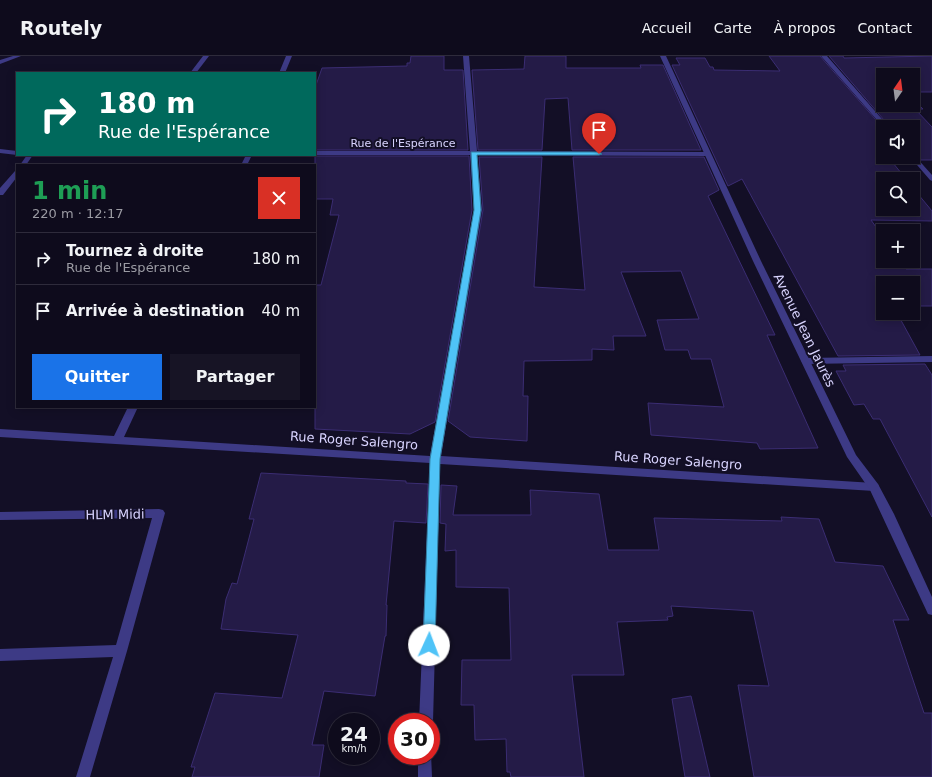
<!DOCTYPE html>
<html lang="fr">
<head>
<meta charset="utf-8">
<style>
	body { margin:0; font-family:"DejaVu Sans",sans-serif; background:#171425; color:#f1f3f6; height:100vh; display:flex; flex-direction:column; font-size:15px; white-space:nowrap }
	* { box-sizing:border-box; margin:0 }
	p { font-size:13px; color:#9b9ba3 }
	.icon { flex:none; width:22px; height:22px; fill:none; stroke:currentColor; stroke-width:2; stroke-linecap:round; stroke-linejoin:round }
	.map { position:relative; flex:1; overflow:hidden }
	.sheet { position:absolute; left:16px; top:108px; width:300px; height:244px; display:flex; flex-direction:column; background:#0e0b1c; border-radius:0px; box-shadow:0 2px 10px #0003,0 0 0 1px #2e2b3b }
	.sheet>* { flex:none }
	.top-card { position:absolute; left:16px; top:16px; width:300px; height:84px; border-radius:0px; box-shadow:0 2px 10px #0003,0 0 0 1px #2e2b3b; background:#00695c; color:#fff; overflow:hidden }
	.needle { width:26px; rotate:14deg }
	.fabs { position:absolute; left:876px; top:12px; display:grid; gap:8px }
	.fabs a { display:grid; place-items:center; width:44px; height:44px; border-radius:0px; background:#0e0b1c; box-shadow:0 2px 10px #0003,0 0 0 1px #2e2b3b; font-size:20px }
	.speed { position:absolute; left:328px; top:657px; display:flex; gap:8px; font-size:20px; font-weight:700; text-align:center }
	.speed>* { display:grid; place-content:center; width:52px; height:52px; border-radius:50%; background:#0e0b1c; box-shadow:0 2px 10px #0003,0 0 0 1px #2e2b3b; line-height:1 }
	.speed small { font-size:10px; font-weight:400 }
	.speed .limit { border:6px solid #d22; background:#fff; color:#111 }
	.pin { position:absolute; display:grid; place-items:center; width:34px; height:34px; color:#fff; margin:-41px -17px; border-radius:50% 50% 50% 0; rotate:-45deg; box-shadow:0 0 4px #0007 }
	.pin .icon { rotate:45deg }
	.me { position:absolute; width:44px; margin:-22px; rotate:2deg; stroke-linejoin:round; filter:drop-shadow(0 0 3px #0008) }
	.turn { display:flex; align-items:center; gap:14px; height:84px; padding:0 16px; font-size:18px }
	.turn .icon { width:52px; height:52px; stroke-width:2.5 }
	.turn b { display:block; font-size:28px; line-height:34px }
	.round { display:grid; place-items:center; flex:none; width:42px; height:42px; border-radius:0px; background:#171425 }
	.headline { display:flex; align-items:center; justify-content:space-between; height:68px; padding:0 16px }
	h1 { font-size:24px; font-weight:600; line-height:30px; color:#1e9e55 }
	.action { display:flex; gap:8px; margin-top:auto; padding:8px 16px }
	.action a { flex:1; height:46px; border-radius:0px; background:#1a73e8; color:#fff; font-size:16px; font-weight:600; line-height:46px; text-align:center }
	.action a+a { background:#171425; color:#f1f3f6 }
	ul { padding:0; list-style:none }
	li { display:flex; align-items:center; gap:12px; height:52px; padding:0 16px; border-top:1px solid #2e2b3b }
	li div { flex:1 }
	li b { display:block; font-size:15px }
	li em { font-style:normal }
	header { display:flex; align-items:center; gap:24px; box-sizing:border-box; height:56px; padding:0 20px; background:#0e0b1c; border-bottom:1px solid #2e2b3b }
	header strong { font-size:19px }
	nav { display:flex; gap:22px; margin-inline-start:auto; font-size:14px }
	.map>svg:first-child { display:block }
	.building { fill:#241b47; stroke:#3b2d73 }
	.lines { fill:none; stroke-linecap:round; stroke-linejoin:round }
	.minor { fill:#3d3a85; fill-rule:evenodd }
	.tertiary { fill:#3d3a85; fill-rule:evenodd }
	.route { fill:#4fc3f7; stroke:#337fa1 }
	.labels { text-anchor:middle; stroke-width:4; stroke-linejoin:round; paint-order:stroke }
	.far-street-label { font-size:11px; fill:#d9d4ff; stroke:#130f26 }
	.street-label { font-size:13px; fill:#d9d4ff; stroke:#130f26 }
</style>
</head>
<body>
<header>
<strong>Routely</strong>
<nav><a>Accueil</a><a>Carte</a><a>À propos</a><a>Contact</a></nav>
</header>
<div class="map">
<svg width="932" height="721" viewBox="0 0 932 721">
	<rect width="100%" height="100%" fill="#130f26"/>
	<path class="building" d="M411 0H444V14H463L468 94H315V32L322 12 407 10V7H410Z
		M525 0H566V12H641L640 9H663L701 94H572L568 42 545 43 542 94H478L472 14 524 13Z
		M769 0H820L883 72V101H908L911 104H893L895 107H893L906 123H883V153H913V132L932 155V165L871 164 883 181V205H900L906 213H932V250H913V227H883V257H897L920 299 838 300 742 123 728 130 672 9H680L676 2H705L710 11H713L714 14 780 15Z
		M829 0H843L844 2 932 0V36H913V19H883V49H913V43L923 53H915L932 71V104H921L913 98V71H890Z
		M315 100H469L472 154 435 366 410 378 315 373V229H321L339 159H330L333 143H315Z
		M479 101H542L534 231 585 234 573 101H704L719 134 708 140 775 279H767L818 392 760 393 757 387 651 379 648 347 724 351 711 303H691L688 294H665L657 264 699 263 681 215 621 216 646 280H613L614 294 592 293V304L524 305 523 340H528L527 385 470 381 448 365 483 154Z
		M925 308 932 319V461L880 363H873L864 348 854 349 836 315H846L843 309Z
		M261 417 406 425V427L428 428 426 467 394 465 386 549H387L386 580H385L375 640 324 635 312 689H324L319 721H192L195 711H191L215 637 282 642 298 579 221 573 226 543 232 527 237 528 254 463H249Z
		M441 429 457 430 453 459H531L530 434 599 438 608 494H659L654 462 782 465 781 461 819 463 835 506 883 510 909 564H893L924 657H932V721H754L738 629 769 630 753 555 671 550 673 560 667 561 668 564 617 566 624 619H572L584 721H511L510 716H507L506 683 475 684 474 649H461L462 604H511L509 532 456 531V494L445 495 446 468 440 467Z
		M691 640 710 721H685L672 643Z"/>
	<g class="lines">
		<path class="minor" d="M203 0H209L196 17H190Z
			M286 0H292L285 17H279Z
			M463 0H469L477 95 708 96 711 98 708 100 477 99 482 154 441 400 874 427 878 428 879 431 878 434 874 435 440 408 433 666 431 671V666H419L430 407 0 381V373L114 380 128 351H138L124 381 430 400 474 154 470 99H315V95H470Z
			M821 0H827L889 71H883Z
			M0 93 17 95V99L0 97Z
			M27 99H33L26 109H20Z
			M246 99H252L247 109H241Z
			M913 99 915 100 932 119V125L930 124 911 102 910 101H913Z
			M17 114V121L3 139H0V132L15 115Z
			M932 300V306L806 308 801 305 806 302Z
			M159 453 163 454 165 457 127 595 90 721H76L113 601 0 605V593L116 589 152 462 0 464V456Z
			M431 697 432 721H418V700H431Z"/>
		<path class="tertiary" d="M13 0H21L0 8V4Z
			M660 0H666L761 205 856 399 878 428 894 458 932 541V559L928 558 870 434 847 401 753 205Z"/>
	</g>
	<path class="route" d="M471 96H599L602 98 599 99H477L481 154 440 403 435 589 433 592 429 594 425 592 423 589 430 403 474 154Z"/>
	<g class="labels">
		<g class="far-street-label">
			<text x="403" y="91">Rue de l'Espérance</text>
		</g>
		<g class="street-label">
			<text transform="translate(805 274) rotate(64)" y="5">Avenue Jean Jaurès</text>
			<text transform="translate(354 384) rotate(4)" y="5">Rue Roger Salengro</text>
			<text transform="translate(678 404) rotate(4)" y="5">Rue Roger Salengro</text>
			<text transform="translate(115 458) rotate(-1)" y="5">HLM Midi</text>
		</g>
	</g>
</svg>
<div class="fabs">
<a><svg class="needle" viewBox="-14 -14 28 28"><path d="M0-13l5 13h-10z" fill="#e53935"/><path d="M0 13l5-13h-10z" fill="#9b9ba3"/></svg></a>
<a><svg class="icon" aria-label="sound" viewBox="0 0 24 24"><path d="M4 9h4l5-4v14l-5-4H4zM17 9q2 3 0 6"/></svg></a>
<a><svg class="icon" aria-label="search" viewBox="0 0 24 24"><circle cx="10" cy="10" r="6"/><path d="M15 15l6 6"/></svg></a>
<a>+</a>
<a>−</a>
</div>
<div class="speed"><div>24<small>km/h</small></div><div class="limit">30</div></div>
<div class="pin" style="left:599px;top:98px;background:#d93025"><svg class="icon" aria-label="arrive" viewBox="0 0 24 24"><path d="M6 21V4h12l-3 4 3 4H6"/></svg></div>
<svg class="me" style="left:429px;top:589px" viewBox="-20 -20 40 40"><circle r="19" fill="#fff"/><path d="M0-13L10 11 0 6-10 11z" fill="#4fc3f7"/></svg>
<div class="top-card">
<div class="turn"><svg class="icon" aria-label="right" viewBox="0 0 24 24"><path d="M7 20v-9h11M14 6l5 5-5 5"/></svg><div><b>180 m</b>Rue de l'Espérance</div></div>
</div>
<section class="sheet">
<div class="headline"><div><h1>1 min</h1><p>220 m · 12:17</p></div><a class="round" style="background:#d93025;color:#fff"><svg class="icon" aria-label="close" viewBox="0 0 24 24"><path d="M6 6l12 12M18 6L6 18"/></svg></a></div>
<ul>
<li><svg class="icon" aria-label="right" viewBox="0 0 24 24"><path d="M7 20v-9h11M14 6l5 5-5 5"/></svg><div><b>Tournez à droite</b><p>Rue de l'Espérance</p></div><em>180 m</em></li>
<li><svg class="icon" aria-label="arrive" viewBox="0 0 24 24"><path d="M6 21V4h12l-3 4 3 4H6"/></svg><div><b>Arrivée à destination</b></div><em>40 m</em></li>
</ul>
<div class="action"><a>Quitter</a><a>Partager</a></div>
</section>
</div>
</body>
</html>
